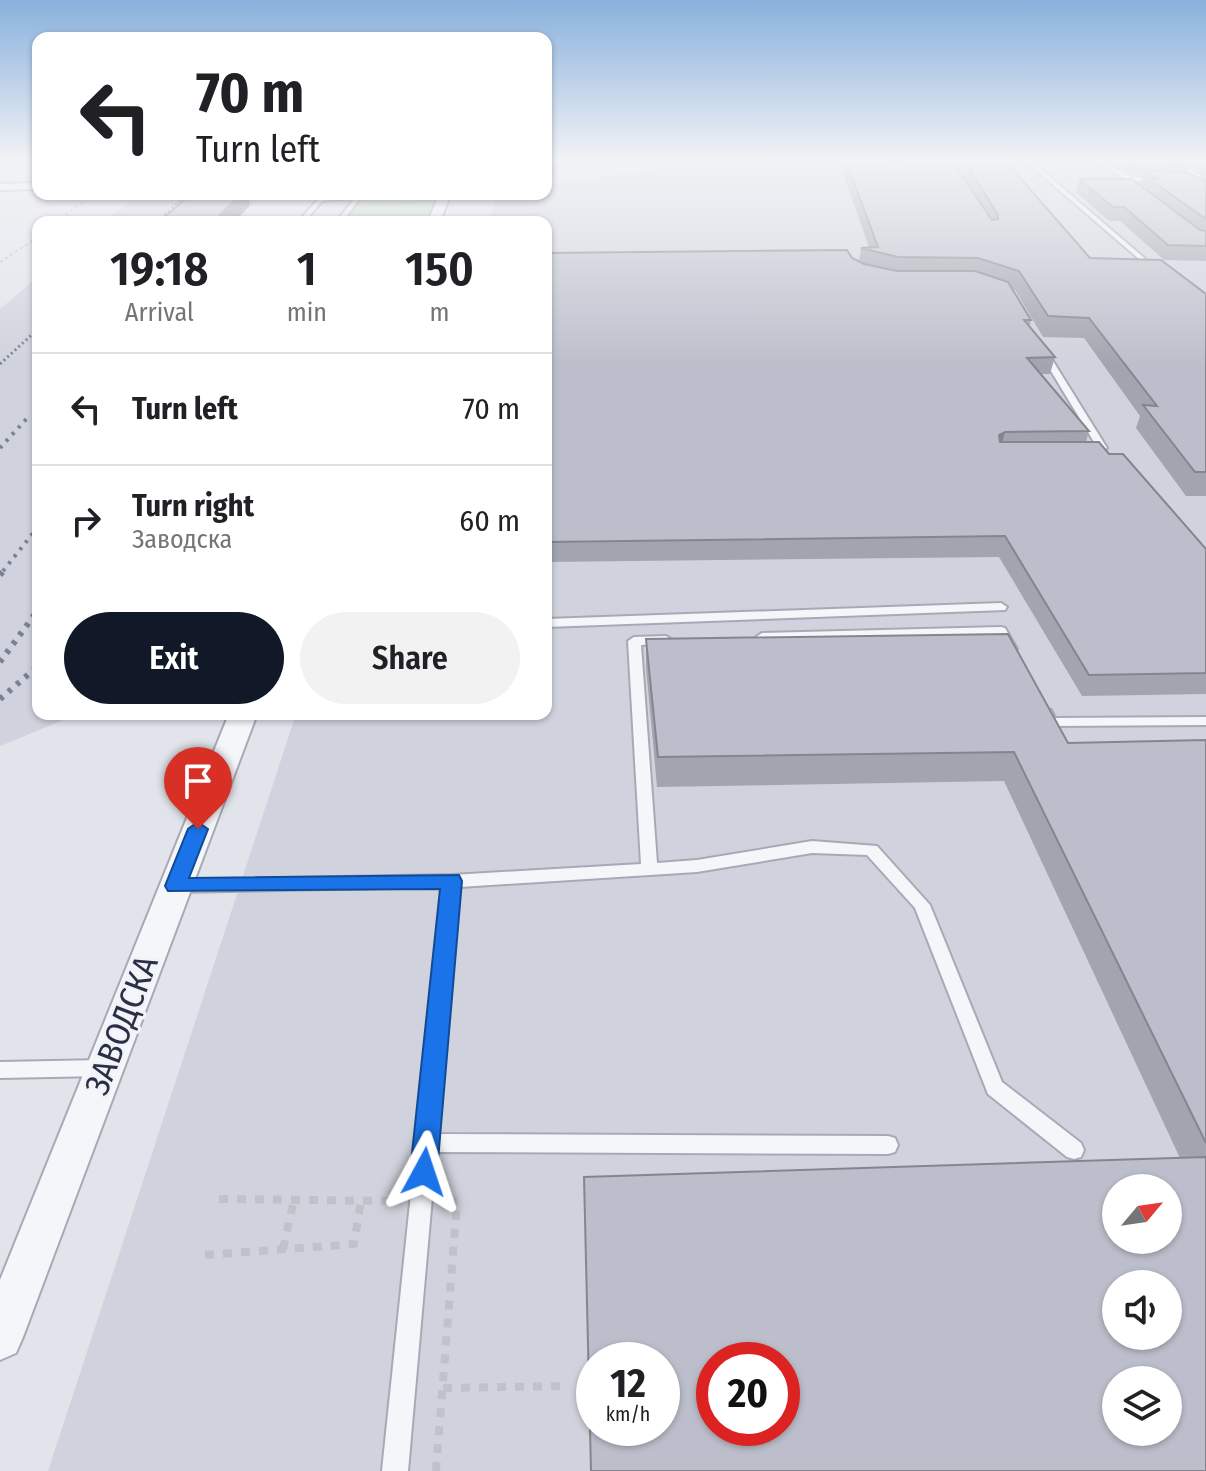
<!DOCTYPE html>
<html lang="en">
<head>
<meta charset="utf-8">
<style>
	body { margin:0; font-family:"Fira Sans Condensed",sans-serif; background:#f2f2f2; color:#202124; height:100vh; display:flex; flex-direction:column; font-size:30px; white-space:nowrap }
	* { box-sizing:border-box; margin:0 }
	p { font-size:26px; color:#757577 }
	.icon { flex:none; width:44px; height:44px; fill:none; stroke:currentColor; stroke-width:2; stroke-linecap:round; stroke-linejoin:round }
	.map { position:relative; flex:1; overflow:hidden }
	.panel { position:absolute; left:32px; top:216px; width:520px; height:504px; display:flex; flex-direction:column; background:#fff; border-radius:16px; box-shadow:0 2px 6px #0004 }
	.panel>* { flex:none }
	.top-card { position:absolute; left:32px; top:32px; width:520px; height:168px; border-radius:16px; box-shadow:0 2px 6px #0004; background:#fff; color:#202124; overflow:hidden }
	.needle { width:52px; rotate:61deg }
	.buttons { position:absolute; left:1102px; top:1174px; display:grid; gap:16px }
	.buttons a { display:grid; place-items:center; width:80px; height:80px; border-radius:50%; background:#fff; box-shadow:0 2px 6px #0004; font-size:40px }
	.speed { position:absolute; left:576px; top:1342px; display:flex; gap:16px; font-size:40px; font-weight:700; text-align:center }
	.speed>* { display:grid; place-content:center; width:104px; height:104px; border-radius:50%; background:#fff; box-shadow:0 2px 6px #0004; line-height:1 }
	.speed small { font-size:20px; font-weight:400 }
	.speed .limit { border:12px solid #d22; background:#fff; color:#111 }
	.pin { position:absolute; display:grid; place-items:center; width:68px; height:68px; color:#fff; margin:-82px -34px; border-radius:50% 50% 50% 0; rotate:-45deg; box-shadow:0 0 8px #0007 }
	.pin .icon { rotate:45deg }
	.me { position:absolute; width:88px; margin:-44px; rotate:5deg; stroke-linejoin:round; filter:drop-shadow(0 0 6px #0008) }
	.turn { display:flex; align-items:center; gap:28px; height:168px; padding:0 32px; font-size:36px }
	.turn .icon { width:104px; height:104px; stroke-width:2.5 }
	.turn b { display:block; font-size:56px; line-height:68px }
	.eta { display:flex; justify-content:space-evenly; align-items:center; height:136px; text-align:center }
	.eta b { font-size:48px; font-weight:600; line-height:56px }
	.cta { display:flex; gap:16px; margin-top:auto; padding:16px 32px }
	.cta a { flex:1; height:92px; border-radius:48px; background:#111827; color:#fff; font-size:32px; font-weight:600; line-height:92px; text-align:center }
	.cta a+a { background:#f2f2f2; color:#202124 }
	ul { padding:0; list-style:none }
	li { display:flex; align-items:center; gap:24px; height:112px; padding:0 32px; border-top:2px solid #e0e0e0 }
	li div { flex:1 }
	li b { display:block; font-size:30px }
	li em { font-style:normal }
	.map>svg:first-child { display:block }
	.built { fill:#d0d3dd; fill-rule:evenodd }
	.green { fill:#c5d5c2 }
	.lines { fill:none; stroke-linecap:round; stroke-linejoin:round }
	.lane-casing { stroke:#a7aab6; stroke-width:4 }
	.street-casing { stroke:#a7aab6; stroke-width:4 }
	.path-far1 { stroke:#c0c2ca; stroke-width:2; stroke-dasharray:3 3; stroke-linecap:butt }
	.path { stroke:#c0c2ca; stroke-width:8; stroke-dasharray:9 9; stroke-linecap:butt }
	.lane { fill:#f5f6f9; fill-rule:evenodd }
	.street { fill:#f5f6f9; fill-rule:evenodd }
	.secondary { fill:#fff; fill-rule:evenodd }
	.rail-far2 { stroke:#7a8195; stroke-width:3; stroke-dasharray:2 3; stroke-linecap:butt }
	.rail-far1 { stroke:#7a8195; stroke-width:4; stroke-dasharray:3 6; stroke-linecap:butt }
	.rail { stroke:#7a8195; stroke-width:6; stroke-dasharray:4 7; stroke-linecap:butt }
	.wall { fill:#a2a4af }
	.shaded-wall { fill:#84868e }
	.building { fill:#bcbfcb; stroke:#84868e; stroke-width:2; fill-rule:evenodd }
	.route { fill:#1a73e8; stroke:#114b97; stroke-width:2 }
	.labels { text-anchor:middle; stroke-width:6; stroke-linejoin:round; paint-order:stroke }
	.near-street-label { font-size:34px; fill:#292f44; stroke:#f2f3f8 }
</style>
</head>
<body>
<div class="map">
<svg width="1206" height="1471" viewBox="0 0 1206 1471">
	<rect width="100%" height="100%" fill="#e2e4eb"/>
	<path class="built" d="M1114 159H1206V1471H48L296 714H546V222H489L496 194H546V185L681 165ZM1116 1188H1168V1240H1116ZM1116 1284H1168V1336H1116ZM594 1360H662V1428H594ZM714 1360H782V1428H714ZM1116 1380H1168V1432H1116Z
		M138 194H260L234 222H104Z
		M38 277V714H78L0 746V309Z"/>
	<path class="green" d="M439 194 434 222H339L360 195Z"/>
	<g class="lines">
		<g class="lane-casing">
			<path id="lane" d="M1023 159H1029L1157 269V271H1153Z
				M1165 159H1172L1204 177 1185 181V179L1196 176Z
				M1141 162 1139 165H1108L1131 177 1162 178 1164 181H1131L1128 183 1135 190 1130 191 1122 183 1126 179 1098 164Z
				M358 194 363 195 342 222H336Z
				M320 197 325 198 304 222H298Z
				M1041 351 1048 353 1107 448 1095 457 1087 455 1097 447 1040 353Z
				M1001 603 1007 607 1005 610 546 627V619Z
				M1001 627 1005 628 1017 649 1015 652H1007L997 635 762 641 756 637 762 633Z
				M666 636 672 640 670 643 641 645 657 863 697 860 812 841 877 846 930 905 1002 1082 1081 1143 1084 1150 1081 1157 1074 1159 1067 1157 988 1094 915 908 867 855 812 853 697 872 460 887 438 1134 888 1136 895 1138 898 1145 895 1152 888 1154 436 1152 408 1471H382L443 887 176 892 170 890 168 886 170 882 176 880 452 875 641 864 628 641 634 637Z
				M1046 709 1051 710 1055 718 1206 717V725L1051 726 1046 725 1039 713Z
				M103 1060 110 1062 113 1068 110 1074 103 1076 0 1078V1062Z"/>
		</g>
		<g class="street-casing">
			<path id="street" d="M566 159H591L546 168V162Z
				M38 183V189L0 190V184Z
				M328 194H373L367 197 322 201 316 198Z
				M433 194H446L449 198 440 222H428L437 199Z
				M229 714H257L23 1337 16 1353 0 1360V1280Z"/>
		</g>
		<path class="path-far1" d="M633 159 659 163
			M601 162 620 159
			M693 162 848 159
			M377 206 423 201
			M56 222 93 194
			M235 222 260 194
			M0 262 38 237"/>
		<path class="path" d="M219 1199 398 1201
			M283 1249 294 1200
			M205 1255 354 1244 361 1200
			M443 1388 568 1386
			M436 1471 457 1202H444"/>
		<use href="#lane" class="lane"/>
		<use href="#street" class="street"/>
		<path class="secondary" d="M668 159H683L676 163Z"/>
		<path class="rail-far2" d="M157 222 188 194
			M0 364 38 329"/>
		<path class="rail-far1" d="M0 448 30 415
			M3 571 38 527"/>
		<path class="rail" d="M0 575 5 569
			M0 662 38 610
			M0 699 38 666"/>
	</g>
	<path class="wall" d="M1175 159H1206V261L1164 260 1120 221H1109L1076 192 1079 179 1146 190 1147 188 1141 184 1144 174H1132L1120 168 1122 160 1189 166 1187 172 1199 178 1201 172Z
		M846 161 963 178 966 163 1090 258 1206 294V496H1186L1136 428 1140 416 1084 338 1043 337 1015 290H1012L1031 320 1030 326 1055 357 1050 374H1041L1089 431 1086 442 1109 454 1206 549V694L1082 696 999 557 546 562V253L852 258 859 261 861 248 869 247 844 176Z
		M646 639 1068 743 1206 740V1471L1180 1158 1004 781 657 787 646 667Z"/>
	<path class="shaded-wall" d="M241 194H248L250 205 234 222H213Z
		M1005 432 1000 451 999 435Z"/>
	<path class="building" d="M1170 159 1189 166H1134L1122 160Z
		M846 161 953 163 992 220 998 219V215L966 163 1008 164 1090 258 1161 260 1206 294V472H1195L1143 405 1157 406 1089 318 1048 316 1019 271 978 258 898 257 861 248 878 247Z
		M1145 171 1186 172 1206 181V219L1149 179H1158Z
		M1079 179H1132L1200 230 1206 231V246L1168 245 1124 207H1113Z
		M191 194H241L213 222H159Z
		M847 250 852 258 864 264 897 271H975L1008 282 1031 320H1024L1055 357 1027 358 1089 431 1005 432 999 435 1000 442H1099L1109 454H1123L1206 549V673L1089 675 1005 536 546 542V253Z
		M1008 634 1068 743 1206 740V1143L1014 752 658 757 646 639Z
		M1206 1157V1471H591L584 1177ZM1116 1188H1168V1240H1116ZM1116 1284H1168V1336H1116ZM594 1360H662V1428H594ZM714 1360H782V1428H714ZM1116 1380H1168V1432H1116Z"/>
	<linearGradient id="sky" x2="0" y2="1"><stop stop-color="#89b1dd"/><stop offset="0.44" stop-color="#f2f3f6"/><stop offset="1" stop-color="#f2f3f6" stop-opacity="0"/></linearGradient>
	<rect width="1206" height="365" fill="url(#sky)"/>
	<path class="route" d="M198 822 208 829 189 878 459 875 462 881 437 1172 433 1181 424 1185 414 1181 410 1172 440 889 168 891 165 886 188 829Z"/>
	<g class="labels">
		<g class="near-street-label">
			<text transform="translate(121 1025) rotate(-69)" y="12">ЗАВОДСКА</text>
		</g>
	</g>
</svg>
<div class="buttons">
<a><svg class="needle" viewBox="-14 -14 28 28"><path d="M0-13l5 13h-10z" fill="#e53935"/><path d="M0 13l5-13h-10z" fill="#757577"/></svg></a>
<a><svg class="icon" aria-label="sound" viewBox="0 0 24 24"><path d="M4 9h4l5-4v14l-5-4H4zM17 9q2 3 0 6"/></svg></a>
<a><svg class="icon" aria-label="layers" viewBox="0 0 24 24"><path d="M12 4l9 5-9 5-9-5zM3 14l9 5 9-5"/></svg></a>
</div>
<div class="speed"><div>12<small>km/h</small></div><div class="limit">20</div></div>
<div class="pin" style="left:198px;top:829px;background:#d93025"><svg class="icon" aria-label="arrive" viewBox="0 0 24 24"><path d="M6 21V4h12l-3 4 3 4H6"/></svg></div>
<svg class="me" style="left:424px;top:1172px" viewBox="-20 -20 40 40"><path d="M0-17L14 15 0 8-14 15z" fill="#1a73e8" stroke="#fff" stroke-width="4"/></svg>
<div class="top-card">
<div class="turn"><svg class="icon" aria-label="left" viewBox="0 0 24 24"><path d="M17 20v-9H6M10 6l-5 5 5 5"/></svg><div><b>70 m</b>Turn left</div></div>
</div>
<section class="panel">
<div class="eta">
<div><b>19:18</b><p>Arrival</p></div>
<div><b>1</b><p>min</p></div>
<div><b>150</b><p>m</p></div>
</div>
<ul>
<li><svg class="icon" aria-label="left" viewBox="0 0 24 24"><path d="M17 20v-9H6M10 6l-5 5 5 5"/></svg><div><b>Turn left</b></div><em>70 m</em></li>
<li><svg class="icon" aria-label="right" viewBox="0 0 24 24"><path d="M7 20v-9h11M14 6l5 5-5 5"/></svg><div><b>Turn right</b><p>Заводска</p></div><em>60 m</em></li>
</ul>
<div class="cta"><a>Exit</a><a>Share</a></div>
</section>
</div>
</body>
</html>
